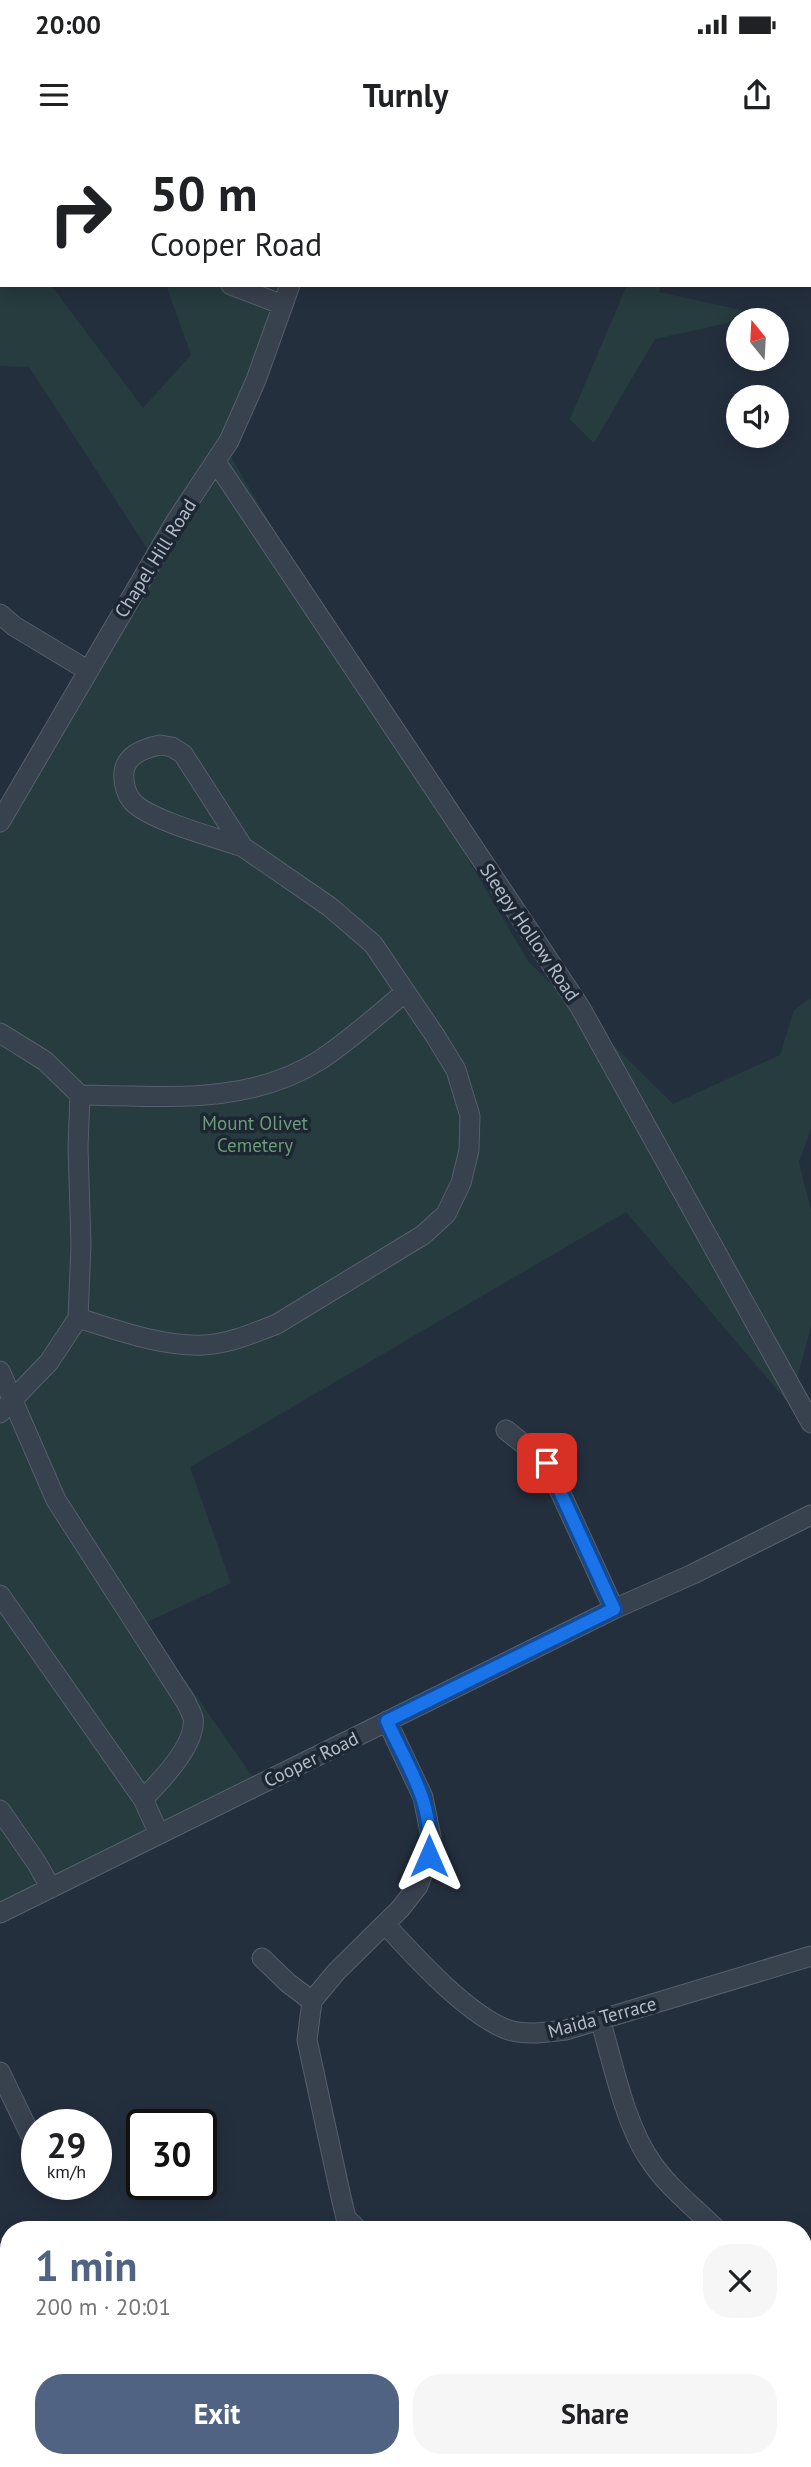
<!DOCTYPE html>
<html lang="en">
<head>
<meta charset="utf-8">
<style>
	body { margin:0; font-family:"PT Sans",sans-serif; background:#f6f6f6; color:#202124; height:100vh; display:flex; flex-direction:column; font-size:26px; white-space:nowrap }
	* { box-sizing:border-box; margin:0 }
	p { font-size:23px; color:#757577 }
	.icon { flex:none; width:38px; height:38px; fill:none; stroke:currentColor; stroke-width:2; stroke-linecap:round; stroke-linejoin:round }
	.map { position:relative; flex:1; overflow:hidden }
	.drawer { position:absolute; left:0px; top:2081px; width:812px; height:247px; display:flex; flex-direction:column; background:#fff; border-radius:28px 28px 0 0; box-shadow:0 4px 18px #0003 }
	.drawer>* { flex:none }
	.top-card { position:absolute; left:0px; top:0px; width:812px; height:147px; box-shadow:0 4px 18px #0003; background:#fff; color:#202124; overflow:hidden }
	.needle { width:46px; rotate:342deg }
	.buttons { position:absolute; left:726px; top:168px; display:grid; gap:14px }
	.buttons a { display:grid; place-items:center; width:63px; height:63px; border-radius:50%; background:#fff; box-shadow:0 4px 18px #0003; font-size:35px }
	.speed { position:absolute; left:21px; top:1969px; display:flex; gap:14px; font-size:35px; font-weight:700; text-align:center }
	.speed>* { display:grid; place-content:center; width:91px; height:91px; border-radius:50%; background:#fff; box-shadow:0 4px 18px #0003; line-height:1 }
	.speed small { font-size:18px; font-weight:400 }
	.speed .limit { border:4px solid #111; border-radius:10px; background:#fff; color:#111 }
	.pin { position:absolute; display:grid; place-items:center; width:60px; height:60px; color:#fff; margin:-30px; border-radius:14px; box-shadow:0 4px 10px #0006 }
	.me { position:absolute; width:77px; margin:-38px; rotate:0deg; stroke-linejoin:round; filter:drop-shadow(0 0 5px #0008) }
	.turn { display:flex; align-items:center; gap:24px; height:147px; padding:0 35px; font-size:32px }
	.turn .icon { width:91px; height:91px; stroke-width:2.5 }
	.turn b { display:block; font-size:49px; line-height:60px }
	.round { display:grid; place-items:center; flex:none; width:74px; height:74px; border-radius:28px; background:#f6f6f6 }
	.overview { display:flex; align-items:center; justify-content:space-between; height:119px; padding:0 35px }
	h1 { font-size:42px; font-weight:700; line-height:52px; color:#506383 }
	.button { display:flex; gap:14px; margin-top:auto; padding:14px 35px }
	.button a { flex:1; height:80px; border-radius:28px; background:#506383; color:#fff; font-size:28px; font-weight:700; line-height:80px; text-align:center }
	.button a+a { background:#f6f6f6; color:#202124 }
	.status { display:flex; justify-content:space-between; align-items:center; height:49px; padding:0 35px; background:#fff; direction:ltr }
	.status svg { height:19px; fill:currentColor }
	header { display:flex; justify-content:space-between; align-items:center; height:91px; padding:0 35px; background:#fff; font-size:32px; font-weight:700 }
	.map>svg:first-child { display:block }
	.green { fill:#263c3f }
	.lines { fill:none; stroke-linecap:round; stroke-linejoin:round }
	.minor-casing { stroke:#565f6c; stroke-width:21 }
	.minor { stroke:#38414e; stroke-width:19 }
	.route-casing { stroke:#114b97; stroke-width:18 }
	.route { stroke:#1a73e8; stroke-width:12 }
	.labels { text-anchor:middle; stroke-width:7; stroke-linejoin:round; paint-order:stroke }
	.street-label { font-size:19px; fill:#b4bcc9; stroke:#1d2633 }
	.park-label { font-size:19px; fill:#6b9a76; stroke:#1d2633 }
</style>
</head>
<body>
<div class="status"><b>20:00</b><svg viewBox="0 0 49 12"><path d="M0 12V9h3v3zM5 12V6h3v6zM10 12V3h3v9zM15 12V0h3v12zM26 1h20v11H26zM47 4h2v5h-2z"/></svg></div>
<header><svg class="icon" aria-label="menu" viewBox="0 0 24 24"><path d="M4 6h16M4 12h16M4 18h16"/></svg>Turnly<svg class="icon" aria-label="share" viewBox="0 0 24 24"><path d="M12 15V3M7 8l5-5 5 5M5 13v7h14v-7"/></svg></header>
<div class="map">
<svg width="811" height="2327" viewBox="0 0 811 2327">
	<rect width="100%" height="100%" fill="#242f3e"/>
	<path class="green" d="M0 77 2 145H51L143 268 191 215 166 145H286L221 300 528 821 673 964 780 915 794 870 811 858V989L799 1022 811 1070V1187L790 1265 626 1072 190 1327 231 1443 145 1483 257 1643 0 1770V668L154 419 29 227 0 226Z
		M627 145H661L659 152 764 175 655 199 594 303 570 279Z"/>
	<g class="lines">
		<g class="minor-casing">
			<path id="minor" d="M69 0 71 2
				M339 2 340 0
				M231 145 283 165
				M216 322 580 867 811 1283
				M0 474 14 486 87 530
				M160 605 172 607 183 614 243 707C217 698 149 680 133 662 126 655 123 642 124 632 126 614 145 608 160 605Z
				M0 682 176 381 229 301 256 240 290 145
				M0 893 45 921 80 955C162 956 248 966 320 920 350 900 377 876 404 853
				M78 1178C117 1190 162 1207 204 1205 228 1204 254 1193 277 1184L423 1095 446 1074 461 1043 469 1010 470 976 456 930 436 897 373 804 330 767 243 707
				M0 1231 56 1360 186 1562C188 1567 192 1573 193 1578 197 1604 160 1642 143 1659
				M0 1273 49 1222 78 1178 81 1105 78 1007 80 955
				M506 1290 547 1323 614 1469
				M0 1455 143 1659 159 1694
				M0 1670 36 1722 51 1748
				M0 1773 614 1469 693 1434 811 1375
				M385 1784C414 1816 472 1880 512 1891 530 1895 548 1892 566 1890L811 1816
				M262 1818 288 1843 312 1861
				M600 1879C613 1923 625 1986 652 2023 669 2048 695 2068 717 2090
				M0 1932 29 1992 37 2003
				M358 2090 346 2078 341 2057 307 1900 312 1861 337 1831 400 1769 418 1746 429 1716 431 1697 423 1657 387 1581
				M803 2174 811 2182
				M246 2319 251 2327
				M593 2319 602 2327
				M94 2327 100 2319"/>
		</g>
		<use href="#minor" class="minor"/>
	</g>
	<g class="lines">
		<g class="route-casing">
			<path id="route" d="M429 1716C434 1662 408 1628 387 1581L614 1469 547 1323"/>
		</g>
		<use href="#route" class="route"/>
	</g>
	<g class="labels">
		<g class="street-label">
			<text transform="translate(155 418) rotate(-58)" y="7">Chapel Hill Road</text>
			<text transform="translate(530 792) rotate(56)" y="7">Sleepy Hollow Road</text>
			<text transform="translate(311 1619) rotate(-26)" y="7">Cooper Road</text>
			<text transform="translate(602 1877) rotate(-15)" y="7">Maida Terrace</text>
		</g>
		<g class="park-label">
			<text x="255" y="990">Mount Olivet<tspan x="255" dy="22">Cemetery</tspan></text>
		</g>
	</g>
</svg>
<div class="buttons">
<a><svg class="needle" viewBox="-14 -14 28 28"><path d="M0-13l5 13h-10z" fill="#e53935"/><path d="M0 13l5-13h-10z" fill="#757577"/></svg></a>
<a><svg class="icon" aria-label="sound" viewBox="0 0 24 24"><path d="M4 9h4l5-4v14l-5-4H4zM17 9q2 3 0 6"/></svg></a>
</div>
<div class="speed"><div>29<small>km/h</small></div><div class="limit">30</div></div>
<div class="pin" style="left:547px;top:1323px;background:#d93025"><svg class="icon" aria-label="arrive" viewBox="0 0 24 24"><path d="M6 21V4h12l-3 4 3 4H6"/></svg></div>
<svg class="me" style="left:429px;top:1716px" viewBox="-20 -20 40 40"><path d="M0-17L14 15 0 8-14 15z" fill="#1a73e8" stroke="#fff" stroke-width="4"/></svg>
<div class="top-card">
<div class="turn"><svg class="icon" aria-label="right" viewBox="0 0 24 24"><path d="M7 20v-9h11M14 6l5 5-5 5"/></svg><div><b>50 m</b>Cooper Road</div></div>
</div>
<section class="drawer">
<div class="overview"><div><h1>1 min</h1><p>200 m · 20:01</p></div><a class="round"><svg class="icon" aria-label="close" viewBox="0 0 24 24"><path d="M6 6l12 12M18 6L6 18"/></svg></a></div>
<div class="button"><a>Exit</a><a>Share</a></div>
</section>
</div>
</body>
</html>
